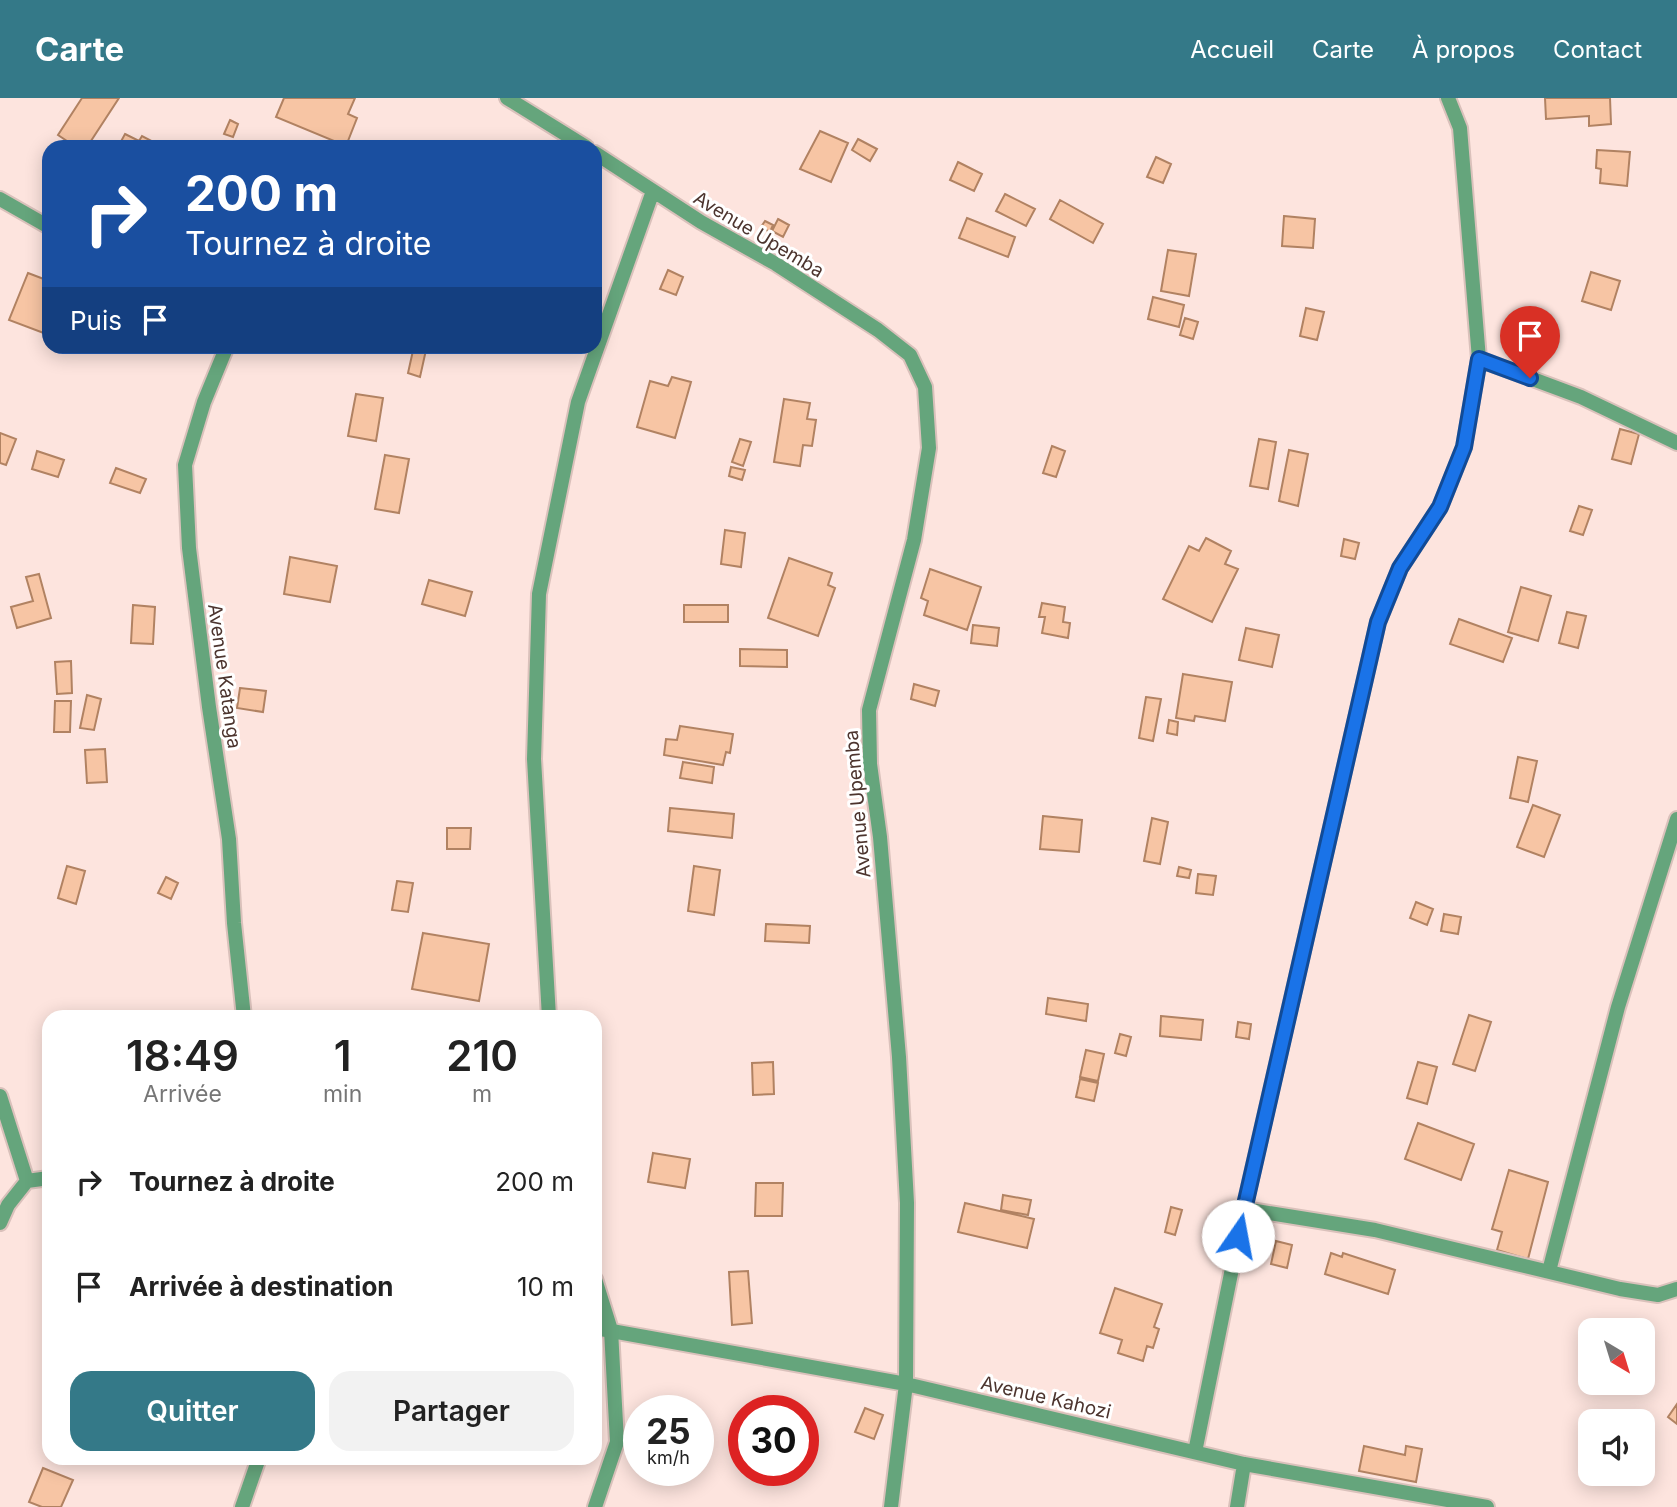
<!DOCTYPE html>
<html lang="fr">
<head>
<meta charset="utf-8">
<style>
	body { margin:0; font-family:Inter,sans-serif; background:#f2f2f2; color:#222; height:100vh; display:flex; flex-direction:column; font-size:26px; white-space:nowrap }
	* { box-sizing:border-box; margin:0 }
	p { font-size:23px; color:#767676 }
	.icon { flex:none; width:38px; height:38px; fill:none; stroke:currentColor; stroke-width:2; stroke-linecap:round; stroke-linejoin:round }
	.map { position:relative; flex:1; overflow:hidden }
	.panel { position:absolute; left:42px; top:912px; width:560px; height:455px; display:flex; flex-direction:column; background:#fff; border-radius:21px; box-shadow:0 4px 18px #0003 }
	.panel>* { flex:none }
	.hud { position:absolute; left:42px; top:42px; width:560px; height:214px; border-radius:21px; box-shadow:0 4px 18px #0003; background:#1a4fa0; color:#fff; overflow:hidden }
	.needle { width:46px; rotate:142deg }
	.controls { position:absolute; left:1578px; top:1220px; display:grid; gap:14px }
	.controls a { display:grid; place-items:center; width:77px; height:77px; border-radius:14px; background:#fff; box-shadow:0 4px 18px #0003; font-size:35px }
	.speed { position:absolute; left:623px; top:1297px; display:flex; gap:14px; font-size:35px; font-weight:700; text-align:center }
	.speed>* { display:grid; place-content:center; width:91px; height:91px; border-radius:50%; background:#fff; box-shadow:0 4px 18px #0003; line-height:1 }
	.speed small { font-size:18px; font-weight:400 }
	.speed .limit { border:10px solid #d22; background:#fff; color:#111 }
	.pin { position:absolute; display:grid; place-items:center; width:60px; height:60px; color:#fff; margin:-72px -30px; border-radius:50% 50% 50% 0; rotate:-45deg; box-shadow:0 0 7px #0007 }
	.pin .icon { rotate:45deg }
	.me { position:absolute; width:77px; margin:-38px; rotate:12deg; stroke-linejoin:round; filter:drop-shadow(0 0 5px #0008) }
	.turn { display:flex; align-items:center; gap:24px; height:147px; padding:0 28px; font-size:32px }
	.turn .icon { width:91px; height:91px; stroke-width:2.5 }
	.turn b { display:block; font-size:49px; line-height:60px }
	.then { display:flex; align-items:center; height:66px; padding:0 28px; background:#0003; gap:14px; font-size:26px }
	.eta { display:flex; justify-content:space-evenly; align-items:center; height:119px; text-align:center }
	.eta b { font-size:42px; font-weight:600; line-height:49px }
	.cta { display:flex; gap:14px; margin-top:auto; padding:14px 28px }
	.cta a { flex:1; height:80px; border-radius:21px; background:#347988; color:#fff; font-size:28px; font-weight:600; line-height:80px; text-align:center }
	.cta a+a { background:#f2f2f2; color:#222 }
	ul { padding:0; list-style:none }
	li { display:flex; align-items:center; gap:21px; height:105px; padding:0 28px }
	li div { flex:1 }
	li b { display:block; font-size:26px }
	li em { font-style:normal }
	header { display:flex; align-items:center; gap:42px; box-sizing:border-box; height:98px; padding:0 35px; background:#347988; color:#fff }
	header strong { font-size:33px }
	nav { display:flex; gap:38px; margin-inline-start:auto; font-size:24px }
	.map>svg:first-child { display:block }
	.building { fill:#f7c5a4; stroke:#b18262; stroke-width:2 }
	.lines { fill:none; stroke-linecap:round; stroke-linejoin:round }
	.minor-casing { stroke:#dac1bb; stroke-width:18 }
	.minor { stroke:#65a57c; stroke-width:14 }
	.route-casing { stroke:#114b97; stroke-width:18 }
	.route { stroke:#1a73e8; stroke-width:12 }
	.labels { text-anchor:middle; stroke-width:6; stroke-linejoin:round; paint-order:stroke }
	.street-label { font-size:19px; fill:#4c342e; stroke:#fff }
</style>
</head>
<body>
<header>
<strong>Carte</strong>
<nav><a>Accueil</a><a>Carte</a><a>À propos</a><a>Contact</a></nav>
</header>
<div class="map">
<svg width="1677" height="1409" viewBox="0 0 1677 1409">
	<rect width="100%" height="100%" fill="#fde4de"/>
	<path class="building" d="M82 0H119L87 49H76L58 37Z
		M284 0H355L348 16 357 20 346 48 276 19Z
		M1545 0H1610L1611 26 1589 28V18L1546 21Z
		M230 22 238 26 233 39 224 36Z
		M820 33 848 45 831 84 800 71Z
		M125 36 139 43 142 38 163 49H118Z
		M858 41 877 51 870 63 852 52Z
		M1597 52 1630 54 1627 88 1600 85 1601 71 1596 70Z
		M1156 59 1171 66 1163 85 1147 79Z
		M958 64 982 76 974 93 950 82Z
		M1005 96 1035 111 1026 128 996 113Z
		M1060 102 1103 126 1093 145 1050 121Z
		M1284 118 1315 121 1313 150 1282 148Z
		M967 120 1015 139 1008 159 959 140Z
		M778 121 789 127 783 139 772 133Z
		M765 123 773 127 770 134 761 129Z
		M1168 152 1196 156 1189 198 1161 193Z
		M668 172 683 179 676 197 660 191Z
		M1591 174 1620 183 1611 212 1582 203Z
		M28 175 49 183V237L9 222Z
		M1153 199 1184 207 1179 229 1148 221Z
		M1306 210 1324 214 1317 242 1300 238Z
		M1185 220 1198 224 1193 241 1180 237Z
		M414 248 426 252 420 279 408 275Z
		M672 279 691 284 675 340 637 329 650 283 668 288Z
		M356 296 383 300 376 343 348 338Z
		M784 301 810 305 807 321 816 322 812 348 803 347 800 368 774 364Z
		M1620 331 1639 336 1631 366 1612 361Z
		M0 335 16 341 6 367 0 365Z
		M740 341 751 344 743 368 732 364Z
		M1259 341 1276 344 1268 391 1250 388Z
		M1052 348 1065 353 1056 379 1043 375Z
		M1289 352 1308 356 1298 408 1279 403Z
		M37 353 64 362 58 379 32 371Z
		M385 357 409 361 399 415 375 411Z
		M731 369 745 372 742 382 729 378Z
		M116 370 146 381 140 395 110 385Z
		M1579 408 1592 412 1583 437 1570 433Z
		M725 432 745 435 741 469 721 466Z
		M1206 440 1231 453 1225 466 1238 471 1212 524 1163 501 1189 448 1199 453Z
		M1344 441 1359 445 1355 461 1341 458Z
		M290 459 337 468 330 504 284 496Z
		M789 460 832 475 828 487 835 490 818 538 768 520Z
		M930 471 981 489 967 532 924 517 928 503 921 500Z
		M39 476 51 520 17 530 11 509 33 503 26 479Z
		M429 482 472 494 465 518 422 506Z
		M1521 489 1551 498 1538 543 1508 534Z
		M1042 505 1065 509 1063 524 1070 525 1068 540 1042 535 1045 519H1039Z
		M133 507 155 509 153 546 131 545Z
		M684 507H728V524H684Z
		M1567 514 1586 518 1578 550 1559 545Z
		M1459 521 1512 540 1503 564 1450 546Z
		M973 527 999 530 997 548 971 545Z
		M1246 530 1279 537 1272 569 1239 562Z
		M740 551 787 552V569L740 568Z
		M71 563 72 595 57 596 55 564Z
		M1183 576 1232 584 1225 623 1195 618 1194 623 1176 620Z
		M914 586 939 593 935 608 911 601Z
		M240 590 266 593 263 614 237 610Z
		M87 597 101 601 94 632 80 630Z
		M1146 599 1161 601 1153 643 1139 640Z
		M55 603H71L70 634H54Z
		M1169 622 1178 624 1177 637 1167 635Z
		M680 628 733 636 730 655 726 654 723 667 664 657 666 641 677 642Z
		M105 651 107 684 87 685 85 652Z
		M1518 659 1537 663 1528 704 1510 700Z
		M683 664 714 669 712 685 680 680Z
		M1533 707 1560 717 1544 759 1517 749Z
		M670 710 734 716 732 740 668 733Z
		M1043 718 1082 722 1079 754 1040 751Z
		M1152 720 1168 724 1160 766 1144 763Z
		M447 730H471L470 751H447Z
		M67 768 85 773 76 806 58 800Z
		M694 768 720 772 714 817 688 813Z
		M1179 769 1191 772 1189 780 1177 778Z
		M1198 776 1216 778 1213 797 1196 795Z
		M166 779 178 785 171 801 158 795Z
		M397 783 413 785 408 814 392 812Z
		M1416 804 1433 811 1427 827 1410 820Z
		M1444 816 1461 819 1458 836 1441 833Z
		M766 826 810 828 809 845 765 843Z
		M423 835 489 846 479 903 412 891Z
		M1048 900 1088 906 1086 923 1046 916Z
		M1469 917 1491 924 1475 973 1453 966Z
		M1161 918 1203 922 1201 942 1160 938Z
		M1238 924 1251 926 1249 941 1236 939Z
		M1120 936 1131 939 1126 958 1115 955Z
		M1086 952 1104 956 1098 983 1080 979Z
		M773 964 774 996 753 997 752 965Z
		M1418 964 1437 969 1427 1006 1407 1000Z
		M1080 981 1098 985 1094 1003 1076 999Z
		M1418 1025 1474 1046 1461 1082 1405 1061Z
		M653 1055 690 1061 685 1090 648 1084Z
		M1509 1072 1548 1084 1528 1161 1497 1152 1502 1134 1492 1131Z
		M756 1085H783L782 1118H755Z
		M1003 1097 1031 1102 1028 1117 1001 1112Z
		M965 1105 1034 1121 1027 1150 958 1134Z
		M1171 1109 1182 1112 1175 1137 1165 1134Z
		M1276 1143 1292 1147 1287 1170 1271 1166Z
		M1331 1155 1342 1159 1343 1155 1395 1172 1388 1196 1325 1176Z
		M748 1173 752 1225 732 1227 729 1174Z
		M1115 1190 1162 1206 1154 1229 1159 1231 1153 1250 1147 1248 1143 1263 1118 1255 1122 1242 1100 1235Z
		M1677 1306V1326L1668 1319Z
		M865 1310 883 1317 874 1341 855 1334Z
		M1364 1348 1405 1357 1406 1348 1422 1351 1416 1384 1359 1373Z
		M43 1370 73 1382 61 1409H42L29 1404Z"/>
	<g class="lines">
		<g class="minor-casing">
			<path id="minor" d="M507 0 586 49
				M595 55 701 124 776 166 878 232 910 257 925 289 929 350 914 442 869 612 870 666 880 739 899 959 907 1105 906 1286 891 1409
				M0 101 49 129
				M227 248 204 304 185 367 189 450 209 609 229 741 234 825 244 919
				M1479 261 1581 299 1677 345
				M549 919 534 661 539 496 578 304 653 93
				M0 998 27 1083
				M1244 1111 1375 1132 1620 1191 1658 1197 1677 1191
				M0 1125 8 1107 27 1083 49 1080
				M1549 1173 1618 909 1677 721
				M595 1230 906 1286 1244 1366 1487 1409
				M1195 1354 1244 1111 1378 524 1400 470 1440 409 1464 349 1479 261 1460 30 1448 0
				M242 1409 259 1360
				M595 1409 617 1344 611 1232 595 1181
				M1237 1409 1244 1366"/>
		</g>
		<use href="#minor" class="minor"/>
	</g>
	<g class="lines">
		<g class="route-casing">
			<path id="route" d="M1238 1138 1378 524 1400 470 1440 409 1464 349 1479 261 1530 280"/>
		</g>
		<use href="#route" class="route"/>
	</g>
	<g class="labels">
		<g class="street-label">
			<text transform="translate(759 136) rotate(31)" y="7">Avenue Upemba</text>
			<text transform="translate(225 578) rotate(82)" y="7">Avenue Katanga</text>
			<text transform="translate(857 706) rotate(-95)" y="7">Avenue Upemba</text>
			<text transform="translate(1046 1299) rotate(13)" y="7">Avenue Kahozi</text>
		</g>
	</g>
</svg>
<div class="controls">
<a><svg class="needle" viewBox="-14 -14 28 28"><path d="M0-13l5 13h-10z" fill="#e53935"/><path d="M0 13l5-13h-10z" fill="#767676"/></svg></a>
<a><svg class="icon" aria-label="sound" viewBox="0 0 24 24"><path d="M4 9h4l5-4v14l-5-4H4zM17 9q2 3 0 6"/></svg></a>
</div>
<div class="speed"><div>25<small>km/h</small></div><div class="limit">30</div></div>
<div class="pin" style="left:1530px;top:280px;background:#d93025"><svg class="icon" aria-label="arrive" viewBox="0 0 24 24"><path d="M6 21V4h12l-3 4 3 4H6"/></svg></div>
<svg class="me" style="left:1238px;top:1138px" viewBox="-20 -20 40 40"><circle r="19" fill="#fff"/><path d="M0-13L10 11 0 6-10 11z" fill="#1a73e8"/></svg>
<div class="hud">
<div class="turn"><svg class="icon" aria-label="right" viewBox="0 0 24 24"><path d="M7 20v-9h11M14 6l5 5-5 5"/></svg><div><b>200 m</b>Tournez à droite</div></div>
<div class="then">Puis<svg class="icon" aria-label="arrive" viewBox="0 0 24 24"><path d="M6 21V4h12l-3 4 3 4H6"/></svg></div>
</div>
<section class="panel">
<div class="eta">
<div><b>18:49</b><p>Arrivée</p></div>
<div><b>1</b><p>min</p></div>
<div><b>210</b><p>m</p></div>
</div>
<ul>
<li><svg class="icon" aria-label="right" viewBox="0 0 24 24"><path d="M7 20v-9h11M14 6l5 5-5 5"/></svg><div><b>Tournez à droite</b></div><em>200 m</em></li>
<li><svg class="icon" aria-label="arrive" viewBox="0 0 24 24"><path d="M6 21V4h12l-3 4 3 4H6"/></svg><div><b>Arrivée à destination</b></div><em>10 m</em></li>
</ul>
<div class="cta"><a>Quitter</a><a>Partager</a></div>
</section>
</div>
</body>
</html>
